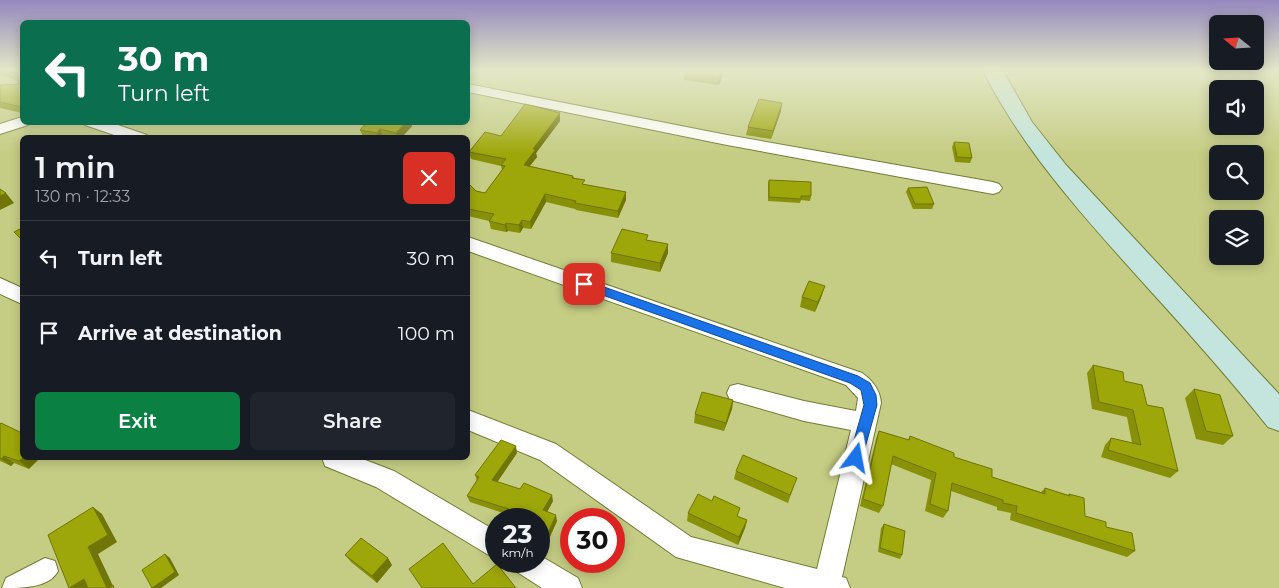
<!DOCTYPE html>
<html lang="en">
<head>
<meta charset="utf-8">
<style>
	body { margin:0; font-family:Montserrat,sans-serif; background:#20242c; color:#f1f3f6; height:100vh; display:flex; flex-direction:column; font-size:19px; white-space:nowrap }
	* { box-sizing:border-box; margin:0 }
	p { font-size:16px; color:#9ea1a6 }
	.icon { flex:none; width:28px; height:28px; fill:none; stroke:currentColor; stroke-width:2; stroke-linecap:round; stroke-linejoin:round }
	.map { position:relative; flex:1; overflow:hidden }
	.details { position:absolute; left:20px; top:135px; width:450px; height:325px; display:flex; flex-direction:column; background:#171b24; border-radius:8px; box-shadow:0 2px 12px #0003 }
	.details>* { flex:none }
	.guide { position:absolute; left:20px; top:20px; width:450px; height:105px; border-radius:8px; box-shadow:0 2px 12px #0003; background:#0b6e4f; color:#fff; overflow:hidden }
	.needle { width:32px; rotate:288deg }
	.fabs { position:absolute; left:1209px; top:15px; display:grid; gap:10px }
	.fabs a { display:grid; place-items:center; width:55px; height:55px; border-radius:8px; background:#171b24; box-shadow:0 2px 12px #0003; font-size:25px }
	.speed { position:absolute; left:485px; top:508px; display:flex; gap:10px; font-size:25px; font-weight:700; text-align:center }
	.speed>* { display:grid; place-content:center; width:65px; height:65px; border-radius:50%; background:#171b24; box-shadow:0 2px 12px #0003; line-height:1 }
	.speed small { font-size:12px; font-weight:400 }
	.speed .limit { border:8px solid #d22; background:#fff; color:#111 }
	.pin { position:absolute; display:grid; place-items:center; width:42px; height:42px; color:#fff; margin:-21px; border-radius:10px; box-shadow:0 2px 8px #0006 }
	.me { position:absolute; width:55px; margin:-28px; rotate:13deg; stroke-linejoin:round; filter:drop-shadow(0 0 4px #0008) }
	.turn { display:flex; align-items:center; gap:18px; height:105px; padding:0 15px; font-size:22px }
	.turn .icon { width:65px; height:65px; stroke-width:2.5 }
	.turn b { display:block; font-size:35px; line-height:42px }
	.round { display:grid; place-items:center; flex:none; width:52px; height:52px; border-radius:8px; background:#20242c }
	.head { display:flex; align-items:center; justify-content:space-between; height:85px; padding:0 15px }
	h1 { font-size:30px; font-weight:600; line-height:38px }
	.button { display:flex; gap:10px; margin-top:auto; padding:10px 15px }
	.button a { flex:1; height:58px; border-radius:8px; background:#0b8043; color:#fff; font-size:20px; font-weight:600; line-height:58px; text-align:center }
	.button a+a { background:#20242c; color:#f1f3f6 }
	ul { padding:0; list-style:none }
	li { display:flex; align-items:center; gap:15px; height:75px; padding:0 15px; border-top:1px solid #363941 }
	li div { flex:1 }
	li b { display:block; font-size:19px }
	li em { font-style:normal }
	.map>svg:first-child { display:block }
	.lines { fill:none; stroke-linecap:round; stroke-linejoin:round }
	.minor-casing { stroke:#747b33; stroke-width:2 }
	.secondary-casing { stroke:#747b33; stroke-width:2 }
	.minor { fill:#fff; fill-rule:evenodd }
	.secondary { fill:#c3e5dd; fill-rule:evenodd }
	.wall { fill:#889009 }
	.shaded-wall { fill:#6f7507 }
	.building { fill:#9ea70a; stroke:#6f7507 }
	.route { fill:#1a73e8; stroke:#114b97 }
</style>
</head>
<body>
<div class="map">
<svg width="1279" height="588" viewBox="0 0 1279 588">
	<rect width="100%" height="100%" fill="#c5cd84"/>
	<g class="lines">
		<g class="minor-casing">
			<path id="minor" d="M468 84 727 135 993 182 999 184 1002 188 999 192 993 194 727 145 468 92Z
				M22 117V122H29L28 125 0 134V124Z
				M84 122H109L147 135 149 138H123L85 125Z
				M468 237 862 373C872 380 880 389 881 403L842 577 846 578 850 588H785L676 557 540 460 468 430V410L556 444 691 537 817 569 851 430 804 421 738 402 730 400 727 393 730 386 738 384 804 401 856 411 858 398 846 385 468 251Z
				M0 278 22 288V304L0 294Z
				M322 458H360L394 471 496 531V558L487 554 376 487 325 466Z
				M539 555 578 578 582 588H542L514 570 510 561H539Z
				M45 558 55 561 58 571C49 588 23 588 2 588L6 578Z"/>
		</g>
		<g class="secondary-casing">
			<path id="secondary" d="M983 71H1003L1032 122 1066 165 1279 394V431L1268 427C1229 378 1188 332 1146 286 1085 218 1025 153 983 71Z"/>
		</g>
		<use href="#minor" class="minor"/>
		<use href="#secondary" class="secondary"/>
	</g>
	<path class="wall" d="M0 71H22V113L0 108V85L18 84V81L0 74Z
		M724 71 719 85 684 80V72Z
		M781 111 771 139 746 135 748 127Z
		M560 113V121L536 153 537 157 530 166 573 176 574 178 585 185 626 192V200L618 218 576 210 575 209 546 202 531 229 523 228 520 233 508 231 506 232 491 229 489 221 468 216V183L476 191 485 193 502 170 501 166 471 159 469 152 501 136Z
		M367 122H412L411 123 412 126 401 138 383 137 382 138H366L363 137 360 130Z
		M954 142 972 158 970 163 955 162 952 147Z
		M769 180 811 196 810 201 801 200 800 203 768 201V184Z
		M908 188 934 204 932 209H913L906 192Z
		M648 240 668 253 660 272 611 262V253Z
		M822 295 815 312 800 307 802 297Z
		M1093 365 1124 381 1147 405 1178 471 1170 478 1101 457 1105 445 1111 438 1132 443 1127 417 1092 409 1087 373Z
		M1194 389 1233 436 1223 445 1196 439 1185 398Z
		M733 400 732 409 724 431 694 423 695 414Z
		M0 424 29 469 14 463 11 466 0 461Z
		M879 431 908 440 910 436 954 457 992 477 1041 492 1045 488 1068 495 1069 494 1085 516 1106 527 1135 551 1127 557 1010 520 1011 513 997 510V507L951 491 948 511 943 518 925 511 931 480 891 464 883 506 879 513 860 506 876 439Z
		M517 453 497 482 553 501 547 512 557 521 548 541 539 538V519L506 514 470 502 467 496 477 481 475 475Z
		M736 471 794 486 788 503 734 479Z
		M688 513 738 517 747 520 745 528 738 545 687 521Z
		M884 524 902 555 900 559 878 552 881 528Z
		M345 555 392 565 377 583 351 562Z"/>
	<path class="shaded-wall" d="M722 71H724L719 85V77Z
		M782 103 781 111 771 139 773 131Z
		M560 113V121L536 153 537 157 525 172 524 165 533 149Z
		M406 122H412L411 123 412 126 401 138H398L396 133Z
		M380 129 383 137 382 138H379L377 133Z
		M626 192V200L618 218V211Z
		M6 193 14 203 0 210V196Z
		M545 194 546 202 531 229 530 222Z
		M522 220 523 228 520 233 519 225Z
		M506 223 508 231 506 232 505 225Z
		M668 244V253L660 272V263Z
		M825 286 822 295 815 312 818 302Z
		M733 400 732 409 724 431 726 423Z
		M516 446 517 453 494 487 492 480Z
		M4 456 14 463 11 466 1 459Z
		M23 458H40L29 469 19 461Z
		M552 495 553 501 545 516 543 510Z
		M93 507 102 514 117 542 98 554 114 588H107L88 547Z
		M556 515 557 521 548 541 547 535Z
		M747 520 745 528 738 545 739 537Z
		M165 554 170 558 179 575 161 588H152Z
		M388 558 392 565 377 583 372 576Z
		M84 579 89 588H69Z"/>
	<path class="building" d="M7 71H22V106L21 107 0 102V85L18 84V75Z
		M685 71H722L719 77 684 72Z
		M759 99 782 103 773 131 748 127Z
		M525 104 560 113 533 149H536L524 165 573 176 572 178 585 180 582 184 626 192 618 211 575 203 576 201 545 194 530 222 522 220 519 225 506 223 505 225 489 221 494 214 468 209V183L476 191 485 193 505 166 501 165 506 159 469 152 485 132 501 136Z
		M367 122H406L396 133 380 129 377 133 360 130Z
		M954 142 969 143 972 158 957 157Z
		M769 180 811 182V196H801V199L769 197Z
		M927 187 934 204H915L908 188Z
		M0 189 6 193 0 196Z
		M22 228V240L14 232Z
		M622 229 648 235 646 240 668 244 660 263 611 253Z
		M809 281 825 286 818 302 802 297Z
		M1093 365 1123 372 1124 381 1142 385 1147 405 1163 408 1178 471 1108 450 1111 438 1141 445 1133 410 1099 402Z
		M1194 389 1220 395 1233 436 1206 431Z
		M702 392 733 400 726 423 695 414Z
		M1 423 22 433 23 458 19 461 4 456 1 459 0 458V424Z
		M879 431 909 440 910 436 954 453V457L992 469V477L1045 494V488L1070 496 1069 494 1084 498 1085 516 1106 522V527L1132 533 1135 551 1016 513 1017 506 1003 503V500L952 483 948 511 930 504 936 473 893 456 883 506 863 499Z
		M501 440 516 446 492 480 520 489 524 483 552 495 543 510 556 515 547 535 539 532V519H503L509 509 467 496 479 477 475 475Z
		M743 455 797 478 790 495 736 471Z
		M698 494 712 501 714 496 740 508 737 516 747 520 739 537 688 513Z
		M93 507 108 535 88 547 107 588H88L84 579 69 588 48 535Z
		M884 524 905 531 902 555 880 548Z
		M361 538 388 558 372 576 345 555Z
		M443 543 473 584 497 564 516 588H422L409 569Z
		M165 554 175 572 152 588 142 570Z
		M113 585 114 588H109Z"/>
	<linearGradient id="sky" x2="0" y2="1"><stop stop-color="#9488bd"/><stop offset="0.46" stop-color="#e5e8c8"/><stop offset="1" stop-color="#e5e8c8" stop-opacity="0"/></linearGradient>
	<rect width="1279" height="153" fill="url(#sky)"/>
	<path class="route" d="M584 280 858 376 870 383 876 395 877 405 861 462 856 464 851 462 849 458 864 405 861 390 850 383 580 287 578 284Z"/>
</svg>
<div class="fabs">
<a><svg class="needle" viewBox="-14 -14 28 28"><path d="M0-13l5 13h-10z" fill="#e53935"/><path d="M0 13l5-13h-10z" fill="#9ea1a6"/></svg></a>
<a><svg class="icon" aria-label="sound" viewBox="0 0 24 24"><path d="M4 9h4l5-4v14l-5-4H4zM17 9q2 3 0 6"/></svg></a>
<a><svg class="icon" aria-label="search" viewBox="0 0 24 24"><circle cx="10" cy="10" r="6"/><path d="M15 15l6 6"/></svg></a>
<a><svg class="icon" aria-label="layers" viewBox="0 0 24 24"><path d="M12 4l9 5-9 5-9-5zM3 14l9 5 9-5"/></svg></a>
</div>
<div class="speed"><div>23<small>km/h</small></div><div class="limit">30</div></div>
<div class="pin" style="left:584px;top:284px;background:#d93025"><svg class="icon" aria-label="arrive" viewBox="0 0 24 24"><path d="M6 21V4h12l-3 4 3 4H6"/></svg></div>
<svg class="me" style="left:856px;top:458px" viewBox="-20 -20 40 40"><path d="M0-17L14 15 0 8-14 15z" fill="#1a73e8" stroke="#fff" stroke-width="4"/></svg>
<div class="guide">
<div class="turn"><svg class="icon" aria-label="left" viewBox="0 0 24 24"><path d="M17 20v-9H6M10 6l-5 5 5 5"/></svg><div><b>30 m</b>Turn left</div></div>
</div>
<section class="details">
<div class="head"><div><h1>1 min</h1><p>130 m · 12:33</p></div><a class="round" style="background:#d93025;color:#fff"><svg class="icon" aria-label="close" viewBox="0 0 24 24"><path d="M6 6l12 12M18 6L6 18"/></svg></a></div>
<ul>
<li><svg class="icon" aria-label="left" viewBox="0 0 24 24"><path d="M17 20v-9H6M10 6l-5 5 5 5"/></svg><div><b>Turn left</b></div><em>30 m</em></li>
<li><svg class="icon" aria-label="arrive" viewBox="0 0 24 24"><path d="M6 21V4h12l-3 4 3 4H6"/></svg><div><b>Arrive at destination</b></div><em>100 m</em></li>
</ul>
<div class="button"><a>Exit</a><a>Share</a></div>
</section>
</div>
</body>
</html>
